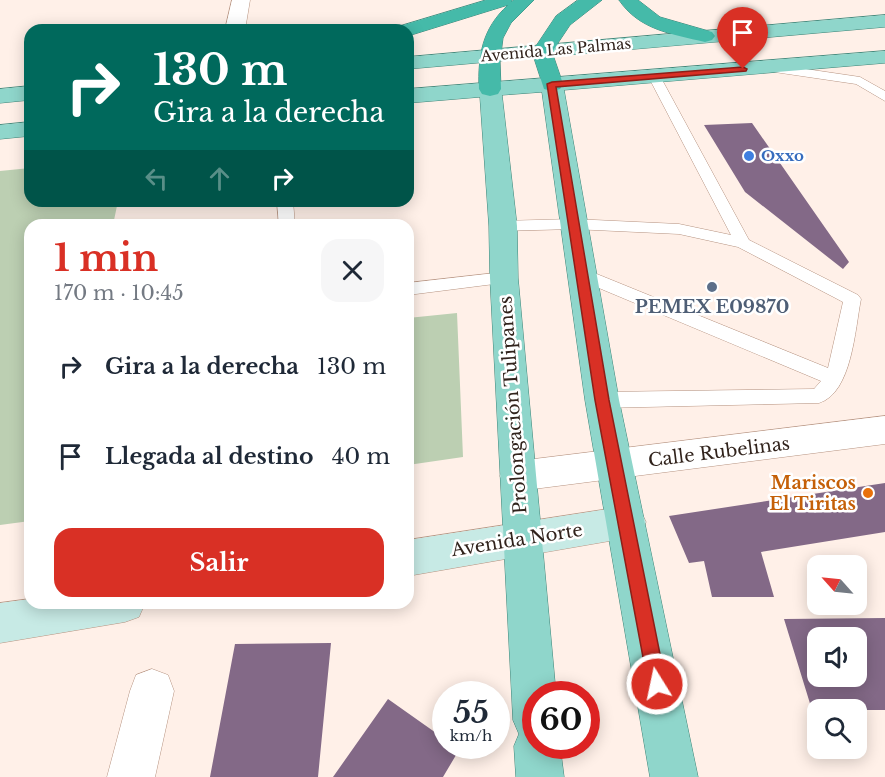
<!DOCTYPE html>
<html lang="es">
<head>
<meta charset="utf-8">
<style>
	body { margin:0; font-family:"Libre Baskerville",serif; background:#f6f6f7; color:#1f2937; height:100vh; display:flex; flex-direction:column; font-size:22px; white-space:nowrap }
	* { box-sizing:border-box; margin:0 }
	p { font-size:20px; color:#747a83 }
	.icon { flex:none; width:33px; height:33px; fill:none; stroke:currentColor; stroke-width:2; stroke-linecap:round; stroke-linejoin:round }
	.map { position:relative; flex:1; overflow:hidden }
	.side { position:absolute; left:24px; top:219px; width:390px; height:390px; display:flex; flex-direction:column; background:#fff; border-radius:18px; box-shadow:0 3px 15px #0003 }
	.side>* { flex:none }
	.top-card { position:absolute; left:24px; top:24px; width:390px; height:183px; border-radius:18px; box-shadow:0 3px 15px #0003; background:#00695c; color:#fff; overflow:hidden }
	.needle { width:39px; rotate:297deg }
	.controls { position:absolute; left:807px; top:555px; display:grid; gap:12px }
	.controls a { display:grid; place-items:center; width:60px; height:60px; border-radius:12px; background:#fff; box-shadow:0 3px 15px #0003; font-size:30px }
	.speed { position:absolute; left:432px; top:681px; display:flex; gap:12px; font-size:30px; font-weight:700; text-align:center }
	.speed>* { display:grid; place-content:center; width:78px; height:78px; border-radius:50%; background:#fff; box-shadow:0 3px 15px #0003; line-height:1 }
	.speed small { font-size:15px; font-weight:400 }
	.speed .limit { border:9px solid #d22; background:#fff; color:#111 }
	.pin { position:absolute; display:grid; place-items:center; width:51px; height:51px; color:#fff; margin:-62px -26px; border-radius:50% 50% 50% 0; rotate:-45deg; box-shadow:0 0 6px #0007 }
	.pin .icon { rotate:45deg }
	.me { position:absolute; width:66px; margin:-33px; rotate:350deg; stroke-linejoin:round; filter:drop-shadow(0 0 4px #0008) }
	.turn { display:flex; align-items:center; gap:21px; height:126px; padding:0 30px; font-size:27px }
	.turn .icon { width:78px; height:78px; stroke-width:2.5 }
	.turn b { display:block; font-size:42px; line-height:51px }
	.lanes { display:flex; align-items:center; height:57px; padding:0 30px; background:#0003; justify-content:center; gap:30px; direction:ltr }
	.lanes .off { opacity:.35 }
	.round { display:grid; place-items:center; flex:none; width:63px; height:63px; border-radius:18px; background:#f6f6f7 }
	.headline { display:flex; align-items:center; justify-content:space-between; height:102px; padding:0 30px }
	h1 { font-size:36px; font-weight:700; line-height:45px; color:#d93025 }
	.button { display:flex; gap:12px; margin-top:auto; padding:12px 30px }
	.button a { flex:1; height:69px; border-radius:18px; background:#d93025; color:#fff; font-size:24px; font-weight:700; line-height:69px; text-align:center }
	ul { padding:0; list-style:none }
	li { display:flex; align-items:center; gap:18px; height:90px; padding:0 30px }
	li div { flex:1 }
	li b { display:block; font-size:22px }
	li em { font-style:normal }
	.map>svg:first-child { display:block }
	.green { fill:#bccfb2 }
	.building { fill:#836987; fill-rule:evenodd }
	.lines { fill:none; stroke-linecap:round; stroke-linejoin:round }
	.lane-casing { stroke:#b69381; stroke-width:1 }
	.street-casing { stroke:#b69381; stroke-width:1 }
	.secondary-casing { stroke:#b69381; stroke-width:1 }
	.primary-casing { stroke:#3e8578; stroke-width:1 }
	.highway-casing { stroke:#3e8578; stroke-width:1 }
	.lane { fill:#fff; fill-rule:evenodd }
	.street { fill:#fff; fill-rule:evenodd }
	.secondary { fill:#c7eae5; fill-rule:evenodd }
	.primary { fill:#8fd6cb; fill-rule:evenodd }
	.highway { fill:#45baa9; fill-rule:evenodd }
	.route { fill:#d93025; stroke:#8d1f18; stroke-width:1.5 }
	.shop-dot { fill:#3f7fe0; stroke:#fff; stroke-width:2 }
	.service-dot { fill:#5c6f8a; stroke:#fff; stroke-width:2 }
	.food-dot { fill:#e8710a; stroke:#fff; stroke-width:2 }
	.labels { text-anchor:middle; stroke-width:5; stroke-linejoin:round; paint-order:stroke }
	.far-street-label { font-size:15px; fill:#31231c; stroke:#fff }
	.far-shop-label { font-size:15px; font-weight:bold; fill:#366cbe; stroke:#fff; text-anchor:start }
	.service-label { font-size:18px; font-weight:bold; fill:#4e5e75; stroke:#fff }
	.street-label { font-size:18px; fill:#31231c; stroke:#fff }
	.food-label { font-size:18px; font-weight:bold; fill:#c56008; stroke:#fff; text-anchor:end }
</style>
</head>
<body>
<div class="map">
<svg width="885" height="777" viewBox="0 0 885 777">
	<rect width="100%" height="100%" fill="#fff0e8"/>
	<path class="green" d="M30 168V201H118L113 225H30V521L0 525V171Z
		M457 313 463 457 408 465V318Z"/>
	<path class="building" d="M752 123 849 262 843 269 745 192 704 125Z
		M885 483V532L761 552 774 597H712L704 561 689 563 669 516Z
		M885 618V710H812L784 619ZM818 638H856V676H818Z
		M331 643 318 777H210L235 644Z
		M388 699 446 740V746H453L459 750 443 777H333Z"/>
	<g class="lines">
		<g class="lane-casing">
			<path id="lane" d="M765 63 860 77 885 91V101L856 84 761 70 759 67Z
				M654 72 660 76 749 240 858 295 861 299C855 329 852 393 819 403L602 408 595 405 592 400 595 395 602 392 814 389 821 381 575 278 572 274 575 270H587L828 368 843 302 738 247 679 234 573 229 503 231 495 226 503 221 573 219 679 224 731 235 648 76Z
				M277 201H293L295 225H279Z
				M504 272 510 274 513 278 510 282 408 295V283Z"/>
		</g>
		<g class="street-casing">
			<path id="street" d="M232 0H250L245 30H225Z
				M885 416V444L518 491 505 487 500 476 505 465 518 461Z
				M152 669 168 675 174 691 155 777H107L130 691 136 675Z"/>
		</g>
		<g class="secondary-casing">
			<path id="secondary" d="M627 506 640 510 646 522 640 534 627 538 408 576V540Z
				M30 599V603H145L139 617 125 622 0 643V603Z"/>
		</g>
		<g class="primary-casing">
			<path id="primary" d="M885 15V27L408 69V57Z
				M885 51V63L564 90 619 400 698 777H650L585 400 542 92 502 95 517 226 518 278 556 694H536V746H560L564 777H516L514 746 519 734 513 720 490 278 489 226 480 97 408 103V89Z
				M30 86V100L0 103V89Z
				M30 122V136L0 139V125Z"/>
		</g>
		<g class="highway-casing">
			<path id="highway" d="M486 0H512L511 2 514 0H534L511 23 503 38 500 61 501 89 498 94 490 96 482 94 479 89C478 55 482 29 508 5L408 36V30H397L400 26Z
				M578 0H602L570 25 552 52 563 84 560 89 552 91 544 89 532 52 556 16Z
				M619 0H638L660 17 712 32 715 36 712 40 705 42C672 34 639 30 619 0Z"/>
		</g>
		<use href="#lane" class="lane"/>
		<use href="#street" class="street"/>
		<use href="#secondary" class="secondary"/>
		<use href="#primary" class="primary"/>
		<use href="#highway" class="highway"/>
	</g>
	<path class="route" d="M743 67 747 69 746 71 556 87 609 400 666 684 663 691 657 693 650 691 648 684 595 400 547 84 552 82Z"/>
	<circle class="shop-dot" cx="749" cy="156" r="6"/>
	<circle class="service-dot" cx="712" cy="287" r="6"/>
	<circle class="food-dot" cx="868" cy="493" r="6"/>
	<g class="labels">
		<g class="far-street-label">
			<text transform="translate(556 50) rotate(-5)" y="5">Avenida Las Palmas</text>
		</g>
		<g class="far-shop-label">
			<text x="761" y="161">Oxxo</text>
		</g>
		<g class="service-label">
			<text x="712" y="313">PEMEX E09870</text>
		</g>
		<g class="street-label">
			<text transform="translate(513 405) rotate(-94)" y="6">Prolongación Tulipanes</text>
			<text transform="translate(719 452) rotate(-7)" y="6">Calle Rubelinas</text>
			<text transform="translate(517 540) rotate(-9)" y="6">Avenida Norte</text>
		</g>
		<g class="food-label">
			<text x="856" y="489">Mariscos<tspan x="856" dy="21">El Tiritas</tspan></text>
		</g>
	</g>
</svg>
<div class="controls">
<a><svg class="needle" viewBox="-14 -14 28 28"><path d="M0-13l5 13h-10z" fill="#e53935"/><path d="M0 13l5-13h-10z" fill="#747a83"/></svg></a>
<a><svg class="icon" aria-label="sound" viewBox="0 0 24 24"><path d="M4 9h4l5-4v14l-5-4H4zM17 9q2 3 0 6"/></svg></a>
<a><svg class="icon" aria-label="search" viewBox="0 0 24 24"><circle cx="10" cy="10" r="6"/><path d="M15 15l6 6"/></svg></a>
</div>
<div class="speed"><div>55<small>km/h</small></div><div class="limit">60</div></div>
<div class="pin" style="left:743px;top:69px;background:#d93025"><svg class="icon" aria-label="arrive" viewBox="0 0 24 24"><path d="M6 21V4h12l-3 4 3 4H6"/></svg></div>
<svg class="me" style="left:657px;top:684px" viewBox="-20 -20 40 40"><circle r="17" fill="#d93025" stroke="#fff" stroke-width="3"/><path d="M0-11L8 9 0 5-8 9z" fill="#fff"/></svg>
<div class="top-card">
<div class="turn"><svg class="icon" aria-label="right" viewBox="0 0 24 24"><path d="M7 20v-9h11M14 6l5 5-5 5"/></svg><div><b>130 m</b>Gira a la derecha</div></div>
<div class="lanes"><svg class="icon off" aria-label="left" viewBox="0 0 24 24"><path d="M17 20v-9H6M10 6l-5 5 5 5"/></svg><svg class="icon off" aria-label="ahead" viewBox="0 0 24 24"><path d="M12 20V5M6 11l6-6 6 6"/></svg><svg class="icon" aria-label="right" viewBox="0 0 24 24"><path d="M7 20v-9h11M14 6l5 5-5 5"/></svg></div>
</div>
<section class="side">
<div class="headline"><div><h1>1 min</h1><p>170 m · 10:45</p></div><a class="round"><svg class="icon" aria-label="close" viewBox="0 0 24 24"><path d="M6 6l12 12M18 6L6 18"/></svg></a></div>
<ul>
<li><svg class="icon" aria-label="right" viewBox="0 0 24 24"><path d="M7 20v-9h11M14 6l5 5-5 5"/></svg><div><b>Gira a la derecha</b></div><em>130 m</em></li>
<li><svg class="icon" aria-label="arrive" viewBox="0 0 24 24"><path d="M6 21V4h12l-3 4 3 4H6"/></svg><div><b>Llegada al destino</b></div><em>40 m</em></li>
</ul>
<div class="button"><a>Salir</a></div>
</section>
</div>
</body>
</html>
